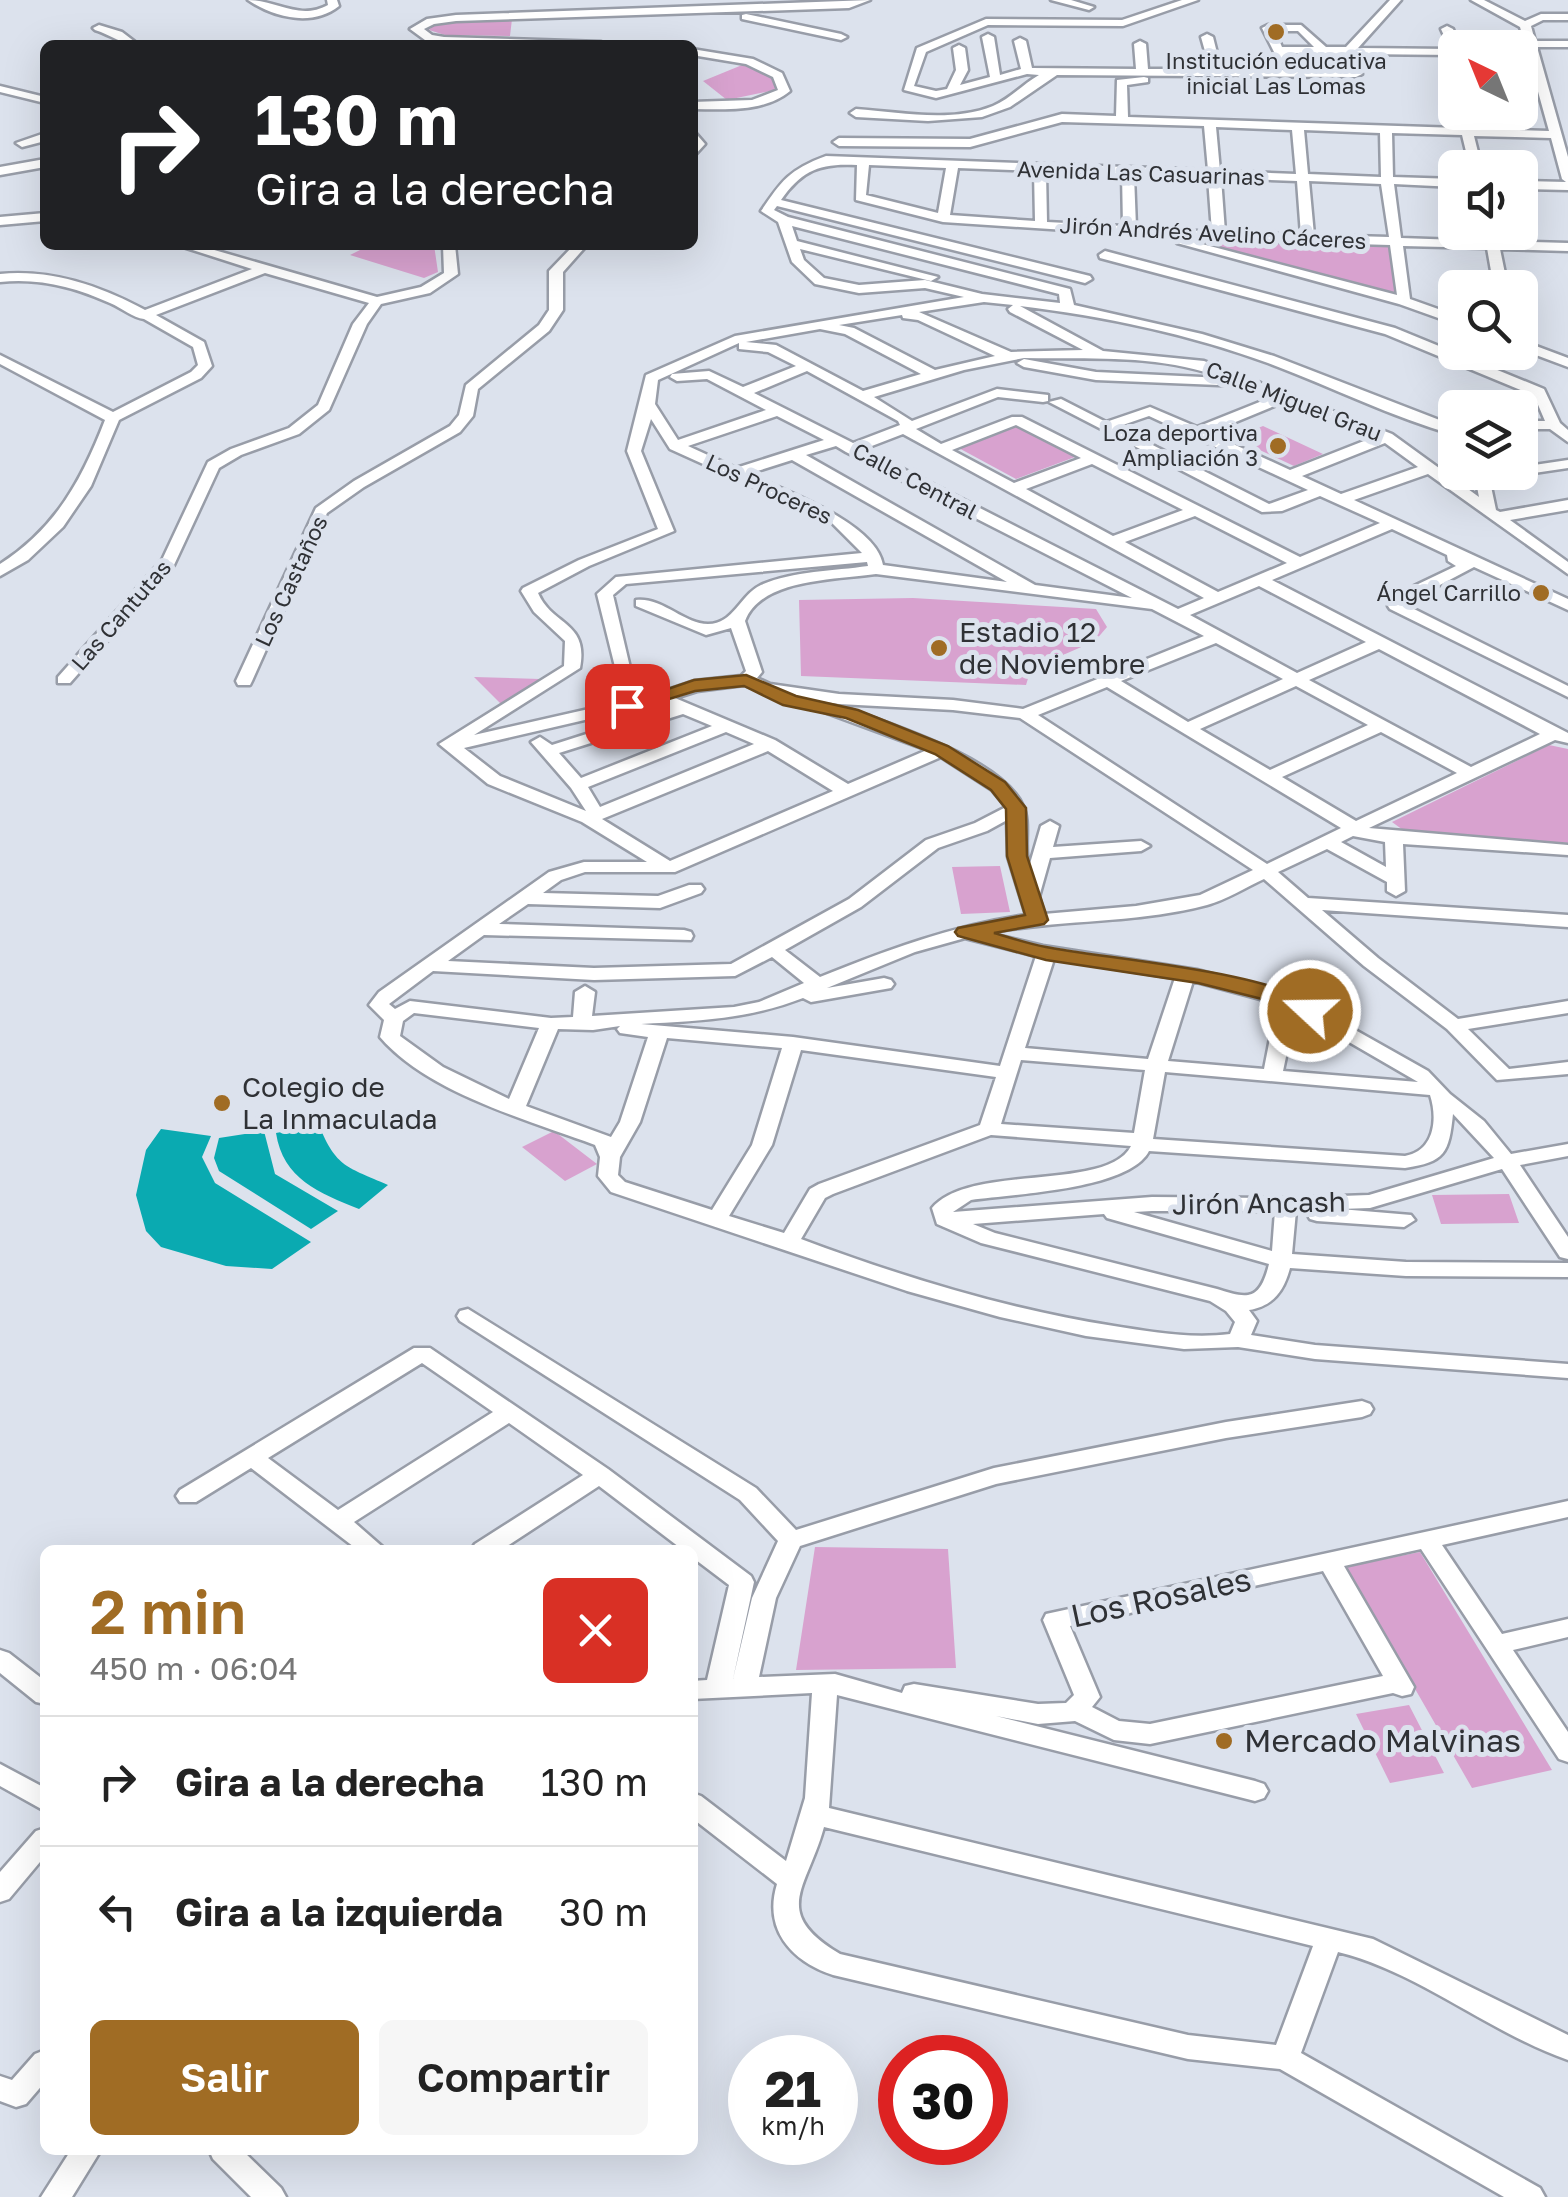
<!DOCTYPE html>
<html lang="es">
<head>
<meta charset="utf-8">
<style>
	body { margin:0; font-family:"Golos Text",sans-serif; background:#f6f6f6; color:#222; height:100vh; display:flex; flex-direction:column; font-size:38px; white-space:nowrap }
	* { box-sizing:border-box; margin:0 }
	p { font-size:32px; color:#767676 }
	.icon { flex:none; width:55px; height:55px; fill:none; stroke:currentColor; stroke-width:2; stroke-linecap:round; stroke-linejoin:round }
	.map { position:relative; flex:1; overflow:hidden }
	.drawer { position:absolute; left:40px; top:1545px; width:658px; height:610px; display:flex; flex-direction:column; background:#fff; border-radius:15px; box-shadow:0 10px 40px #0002 }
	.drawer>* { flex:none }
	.top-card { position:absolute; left:40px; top:40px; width:658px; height:210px; border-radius:15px; box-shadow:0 10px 40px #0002; background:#202124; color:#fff; overflow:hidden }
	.needle { width:65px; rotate:317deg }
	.tools { position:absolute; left:1438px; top:30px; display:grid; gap:20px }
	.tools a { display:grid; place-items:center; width:100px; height:100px; border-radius:15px; background:#fff; box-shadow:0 10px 40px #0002; font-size:50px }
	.speed { position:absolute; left:728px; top:2035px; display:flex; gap:20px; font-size:50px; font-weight:700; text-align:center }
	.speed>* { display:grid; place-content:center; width:130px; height:130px; border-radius:50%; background:#fff; box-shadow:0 10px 40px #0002; line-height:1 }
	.speed small { font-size:25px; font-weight:400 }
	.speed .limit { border:15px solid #d22; background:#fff; color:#111 }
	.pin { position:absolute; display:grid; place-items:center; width:85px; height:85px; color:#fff; margin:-42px; border-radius:20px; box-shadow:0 5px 15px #0006 }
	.me { position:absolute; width:110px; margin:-55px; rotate:291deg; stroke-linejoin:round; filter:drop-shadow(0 0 8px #0008) }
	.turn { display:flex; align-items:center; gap:35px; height:210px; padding:0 50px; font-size:45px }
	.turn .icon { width:130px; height:130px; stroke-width:2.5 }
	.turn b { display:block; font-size:70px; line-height:85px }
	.round { display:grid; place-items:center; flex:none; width:105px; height:105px; border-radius:15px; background:#f6f6f6 }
	.headline { display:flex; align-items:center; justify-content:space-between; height:170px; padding:0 50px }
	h1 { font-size:60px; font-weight:600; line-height:75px; color:#a06c24 }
	.cta { display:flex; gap:20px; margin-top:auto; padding:20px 50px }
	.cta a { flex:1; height:115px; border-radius:15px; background:#a06c24; color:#fff; font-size:40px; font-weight:600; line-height:115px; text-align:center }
	.cta a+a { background:#f6f6f6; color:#222 }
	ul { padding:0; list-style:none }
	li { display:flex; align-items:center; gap:30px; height:130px; padding:0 50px; border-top:2px solid #e0e0e0 }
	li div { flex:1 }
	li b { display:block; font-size:38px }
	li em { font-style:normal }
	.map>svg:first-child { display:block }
	.green { fill:#d8a2cf }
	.water { fill:#0aaab1 }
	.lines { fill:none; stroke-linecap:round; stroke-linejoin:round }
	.minor-casing { stroke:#989da8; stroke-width:5 }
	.minor { fill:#fff; fill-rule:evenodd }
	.route { fill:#a06c24; stroke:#684617; stroke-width:2.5 }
	.poi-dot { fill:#a06c24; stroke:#dce2ed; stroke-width:4 }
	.labels { text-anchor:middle; stroke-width:10; stroke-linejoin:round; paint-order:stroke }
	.far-poi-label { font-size:22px; fill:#2f3135; stroke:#dce2ed; text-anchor:end }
	.far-street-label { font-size:22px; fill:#2f3135; stroke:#dce2ed }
	.poi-label { font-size:28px; fill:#2f3135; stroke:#dce2ed; text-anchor:start }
	.street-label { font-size:28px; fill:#2f3135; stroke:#dce2ed }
	.near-street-label { font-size:32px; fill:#2f3135; stroke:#dce2ed }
	.near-poi-label { font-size:32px; fill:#2f3135; stroke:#dce2ed; text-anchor:start }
</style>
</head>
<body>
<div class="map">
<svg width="1568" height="2197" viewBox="0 0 1568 2197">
	<rect width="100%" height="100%" fill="#dce2ed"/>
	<path class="green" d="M512 19 510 36 445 35 429 30C442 13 490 19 512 19Z
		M747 63 772 74 778 87 775 90 727 100 703 81Z
		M1170 238 1393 244 1396 297Z
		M370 245H434L438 272 424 278 350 255Z
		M1018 423 1083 454 1016 479 955 446Z
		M1263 426 1323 454 1294 466 1234 438Z
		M913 598 1096 609 1107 627 1095 641 1063 655 1066 658 1030 672 1026 685 801 676 799 600Z
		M474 677 540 679 503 706Z
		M1549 745 1568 749V843L1407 833 1392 822Z
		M1000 866 1010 912 961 914 952 867Z
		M554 1131 597 1164 565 1181 522 1147Z
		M1509 1194 1519 1223 1441 1224 1432 1195Z
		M815 1547 948 1549 956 1668 796 1670Z
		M1420 1552 1552 1770 1472 1788 1345 1567Z
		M1409 1705 1444 1773 1390 1783 1356 1714Z"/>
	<path class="water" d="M319 1125C336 1168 348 1167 388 1185L359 1209C319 1193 283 1179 276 1133Z
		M161 1129 211 1136 202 1157 215 1183 311 1242 272 1269 226 1266 161 1247 146 1231 136 1195 146 1150Z
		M264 1131 275 1174 338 1211 311 1229 219 1171 214 1158 219 1138Z"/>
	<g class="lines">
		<g class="minor-casing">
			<path id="minor" d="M248 0C277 0 299 21 328 5L327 0H337L339 6C313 27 274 18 248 0Z
				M870 0 849 8 456 21 434 24 424 29 432 35 444 37 601 42 607 45 444 43 425 40 410 29 427 19 456 15Z
				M1051 0H1071L1094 7 1089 10Z
				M1182 0H1198L1123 26 988 25 926 52 914 86 936 91 947 89 956 70 953 48 959 45 965 48 968 70 960 85 990 77 982 37 988 34 994 37 1000 75 1021 69 1014 41 1020 38 1026 41 1032 68 1136 69 1134 44 1140 41 1146 44 1148 69H1210L1201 37 1207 34 1213 37 1221 69 1349 71 1346 54 1286 53 1287 62H1279L1262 28 1268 25H1301L1326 47H1346L1390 0H1401L1358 48 1450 49 1441 29 1447 26 1453 29 1460 48H1455V55L1357 54 1362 74 1356 77 1057 75 1010 107 982 117 928 121 856 117 850 113 856 109C899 112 951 123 993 106 1010 99 1023 84 1039 75L1027 74 936 98 904 90 917 48 986 19 1122 20ZM1275 31H1298L1314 47H1282Z
				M1471 0H1484L1525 21 1541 14H1568V20H1543L1531 26 1535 41H1568V47H1537L1568 157V190L1520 189V181L1566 182 1562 179 1551 138 1474 136 1482 168H1470L1462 135 1392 133 1393 177 1455 179V187L1394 184 1401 238 1486 241 1485 232H1497L1499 241 1568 243V251L1500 249 1508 288H1494L1487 248 1403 246 1410 299 1455 315V324L1399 304 1177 243 1183 239 1397 295 1390 245 1219 240 943 222 856 200 857 165C820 163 802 170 781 200L1090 276 1092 279 1085 283 777 206 774 210 788 217 1070 289 1074 305 1202 334 1274 356 1455 426V435C1391 417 1330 386 1268 363 1189 334 1103 316 1020 306L1103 351 1204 361 1392 434 1479 497 1474 472H1488L1496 510 1500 512 1568 500V510L1510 520 1568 562V574L1428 474 1354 500 1568 599V610L1474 567 1404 604 1568 686V697L1390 609 1388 606 1391 597 1456 566 1448 561 1447 555 1392 529 1272 580 1568 733V743L1555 740 1369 828 1568 845V855L1403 844 1405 891 1396 896 1387 891V882L1327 849 1278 872 1308 898 1568 915V927L1322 910 1378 958 1458 1019 1568 1001V1013L1468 1029 1509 1069 1568 1062V1074L1497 1080 1447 1029 1364 966 1264 879C1246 887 1226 900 1207 905 1135 924 1060 919 988 933L1043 946 1197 970 1295 996 1428 1071 1450 1094 1484 1121 1511 1154 1568 1144V1156L1520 1165 1568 1237V1259L1560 1257 1502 1169 1370 1208 1340 1209 1411 1215 1415 1220 1404 1227 1317 1221 1310 1219 1307 1214 1309 1210 1296 1211 1292 1254 1406 1262 1568 1263V1277L1406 1276 1290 1268C1284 1291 1273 1306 1249 1310L1257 1321 1251 1335 1315 1345 1568 1364V1378L1315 1359 1238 1347 1184 1349 1086 1336 1000 1317 907 1291 611 1192 598 1176 600 1157 595 1145C528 1120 428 1093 380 1037L384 1020 369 1005 379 992 549 872 584 862H647L582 822 488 784 439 744 564 666 565 641 534 612 521 591 523 588 579 560 658 529 627 451 646 375 735 336 964 297 925 288 859 293 815 284 792 262 778 222 761 211C781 182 788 170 826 156L1208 170 1204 126 1062 122 970 147 839 146 833 142 839 138 970 139 1062 114 1116 116 1117 80 1144 77 1148 78V82L1127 85 1128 117 1549 131 1520 27ZM1216 127 1292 130 1296 174 1220 171ZM1304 130 1380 133 1381 177 1308 174ZM869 165 946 168 938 213 866 195ZM958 168 1034 171 1035 221 950 215ZM1046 172 1122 174 1123 226 1047 222ZM1134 175 1208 178 1212 232 1136 227ZM1221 178 1297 181 1301 235 1225 232ZM1309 181 1381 184 1389 237 1314 235ZM792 226 1059 294 1060 303 982 294 925 280 859 285 824 278 804 260 800 249 931 281 938 277 797 241ZM984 302 1013 305 1008 309 1010 312 1083 350 1011 352 919 312ZM902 315 903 318 918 320 995 356 935 370 854 328 839 325ZM820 329 845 334 921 374 863 391 776 345 746 342ZM739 343V349L768 352 796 366 743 387 709 371 672 374 670 377 677 381 707 379 766 410 678 440 655 404 658 380ZM1024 358C1090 359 1161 354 1223 378L1096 372 1024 359 1017 363 1024 367 1096 380 1243 386 1272 397 1197 427 1150 407 1106 422 1061 399 1049 402 1262 512 1282 511 1320 496 1380 523 1300 557 1022 417H1012L941 444 916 429 998 397 1043 402 1048 401V395L997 389 912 421 874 397 964 370ZM807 371 898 421 900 425 853 443 754 393ZM1284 402 1374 437 1290 470 1209 433ZM777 416 824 440 736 468 688 446ZM1149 416 1308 490 1269 504 1117 427ZM651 419 670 449 831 522 862 553 616 577 597 594 618 679 624 681 632 676 613 595 626 584 867 562 868 566C834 571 792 571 761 585 740 595 734 624 708 624 684 624 662 597 636 600V606L706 635 731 628 746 671 741 676 694 681 655 694 474 735 580 668C589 621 552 626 538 593L589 566 674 531 641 451ZM1016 425 1081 458 1014 483 952 450ZM903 434 1204 598 1178 609 864 449ZM1385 443 1418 467 1341 494 1302 476ZM836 446 846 452 1132 598 1035 585 806 455ZM792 460 1007 582 883 565C876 523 784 490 748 474ZM1092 464 1183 510 1113 536 1026 489ZM1195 516 1287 563 1218 592 1125 542ZM876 574 1152 609 1204 636 1023 709 953 700 839 694 770 684 757 678 762 672 745 621C761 578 837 580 876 574ZM1259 586 1366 642 1297 673 1190 615ZM1216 643 1283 679 1188 722 1121 681ZM1379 649 1540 734 1471 767 1309 680ZM744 685 767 693 839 704 953 710 1020 718 1253 870 1200 895 1136 906 1044 914 1039 897 1050 858 1141 851 1150 846 1141 841 1053 847 1059 826 1050 821 1041 826 1029 867C1023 848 1031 823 1023 806 1001 757 885 723 836 704H824V712L927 750 848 784 775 740 675 698 697 691ZM1296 686 1368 725 1270 770 1200 729ZM1107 687 1341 828 1267 864 1038 715ZM658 703 668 708 552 745 540 737 531 742 571 788 586 811 500 776 464 748ZM683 714 712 726 581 778 559 753ZM726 732 754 744 600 807 588 787ZM1381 732 1457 773 1356 821 1282 777ZM768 751 833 791 670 861 602 819ZM941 757 992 790 1006 807 975 823 926 840 849 899 731 964 594 968 448 961 484 935 691 940 693 936 691 932 684 930 499 924 528 904 660 908 701 893 704 889 701 885H689L658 896 543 893 561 880 585 872H675ZM1007 820 1008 857 1026 915C954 925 887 950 820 977L785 950 861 907 938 848 987 831ZM1353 836 1385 842 1386 867 1341 842ZM965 938 1036 956 1000 1066 793 1037 641 1024C698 1021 749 1019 803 998L811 1002 891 988 894 984 891 980 884 978 827 988 915 952ZM772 957 804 983 759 1002 734 1007 592 1016 595 992 585 986 575 992 573 1017 551 1018 410 1001 395 1009 389 1004 433 971 594 980 735 976ZM1054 959 1175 978 1148 1059 1025 1048ZM1193 981 1283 1005 1272 1028 1264 1069 1168 1061ZM414 1013 539 1028 509 1099 443 1067 400 1036 403 1021ZM1299 1013 1418 1082 1283 1071 1292 1028ZM620 1026 617 1029 620 1033 648 1037 620 1122 611 1137 526 1106 558 1029 593 1030ZM667 1038 782 1048 752 1145 712 1210 625 1182 618 1175 620 1157 640 1122ZM801 1050 996 1077 980 1125 819 1184 810 1189 784 1233 729 1216 772 1145ZM1021 1060 1145 1070 1134 1133 1001 1124ZM1165 1072 1430 1095C1438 1120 1434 1151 1405 1156L1153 1139ZM1453 1114 1494 1158 1369 1195 1286 1198 1152 1197 953 1212 971 1200C1012 1194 1129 1190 1149 1151L1405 1168C1445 1162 1449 1153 1453 1114ZM991 1135 1131 1146C1108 1192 970 1163 932 1208L937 1224 981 1243 1210 1301 1226 1311 1235 1322 1230 1334C1191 1339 1152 1332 1114 1326 1006 1309 903 1277 801 1239L825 1198 833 1194ZM1152 1211H1275L1272 1251 1134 1212ZM1104 1214 1107 1218 1269 1264C1260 1301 1248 1299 1217 1289L995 1233 973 1224Z
				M746 14 841 34 847 37 841 40 742 19V15Z
				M99 25 122 32 139 45C123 45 111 35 95 30L93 28Z
				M692 49 753 59 782 73 790 91C763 113 725 109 692 109V102L752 100 778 90 773 77 746 64 692 55Z
				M0 86 45 97V103L0 92Z
				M692 129 705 144 694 156 692 155Z
				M45 133V141L22 147 16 143Z
				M45 159V167L0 175V167Z
				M45 213V221L0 225V217Z
				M177 245H197L377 297 421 287 444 273 443 245H455L458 274 430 293 381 304 367 324 329 410 299 434 241 455 219 468 174 565 70 683H58V677L162 560 208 462 231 449 289 428 318 405 353 324 369 303 265 273 156 315 204 342 212 366 201 378 119 420 91 486 63 527 28 560 0 576V564C55 529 82 480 105 420L0 364V355L113 412 191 372 198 365 193 347 144 319C133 318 122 308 110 303 74 287 40 278 0 282V274C52 269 100 286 145 310L252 269Z
				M574 245H587L563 272V310L549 331 478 389 473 416 460 432 364 487 327 513 252 681 250 685H238L236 681 316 508 354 481 450 426 459 415 466 385 539 325 549 310V271Z
				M1105 251 1395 328 1544 389 1560 423 1568 430V442L1550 429H1520V421H1545L1536 400 1520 410 1506 408 1528 393 1385 334 1100 258 1099 255Z
				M1520 340 1568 358V367L1520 349Z
				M1568 460V468L1520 475 1514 472H1520V467Z
				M468 1309 756 1488 796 1530 994 1468 1226 1422 1362 1401 1370 1404 1373 1409 1370 1414 1362 1417 1226 1438 996 1484 800 1546 776 1598 759 1677 835 1674 902 1693 905 1686 914 1684 1038 1704 1066 1703 1074 1695 1043 1620 1046 1614 1568 1501V1517L1442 1545 1502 1634 1568 1619V1637L1513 1650 1568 1732V1762L1559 1759 1421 1549 1344 1566 1414 1687 1411 1694 1402 1696 1393 1693 1150 1744 1114 1740 1075 1721 1038 1724 996 1716 1255 1781 1264 1784 1268 1791 1264 1798 1255 1801 837 1695 829 1808 1373 1939 1568 2035V2060C1488 2032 1419 1972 1338 1952L1301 2053 1540 2188 1545 2197H1504L1280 2069 1188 2059 833 1975C791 1961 763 1929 777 1884L692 1818V1793L701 1796 786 1861 805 1798 812 1693 692 1699V1681L707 1680 729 1585 692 1557V1550H683L599 1486 501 1550H471L475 1544 583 1475 509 1423 354 1522 386 1550H358L251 1468 196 1502H180L176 1496 180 1490 414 1348H430L608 1469 751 1576 754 1582 733 1679 752 1598 778 1541 740 1500 460 1321 457 1316 460 1311ZM422 1363 493 1412 338 1510 268 1458ZM1323 1571 1383 1676 1150 1724 1119 1721 1092 1707 1100 1697 1070 1626ZM824 1827 1313 1946 1276 2045 1188 2035 840 1954C770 1912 807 1889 824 1827Z
				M0 1650 9 1653 45 1681V1704L36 1702 0 1673Z
				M0 1764 45 1788V1811L0 1786Z
				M45 1828V1856L9 1899 0 1902V1872L36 1831Z
				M45 2050V2082L26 2104 16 2107 0 2101V2076L12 2080 35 2054Z
				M71 2150H101L72 2197H41Z
				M209 2150H242L281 2188 286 2197H251L213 2159Z"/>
		</g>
		<use href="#minor" class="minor"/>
	</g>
	<path class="route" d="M746 675 796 696 858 710 948 746 1005 782 1026 808 1027 856 1048 920 1044 924 994 933C1012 938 1029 944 1046 947 1104 959 1285 972 1321 1011L1310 1017 1266 1000 1198 983 1046 960 958 936 955 932 958 928 1025 915 1007 856 1006 809 991 790 935 754 846 718 783 705 744 686 695 691 627 712 618 706 694 680Z"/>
	<g class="poi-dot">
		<circle cx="1276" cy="32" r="10"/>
		<circle cx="1278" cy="446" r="10"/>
		<circle cx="1541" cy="593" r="10"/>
		<circle cx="939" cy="648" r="10"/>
		<circle cx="222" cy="1103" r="10"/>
		<circle cx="1224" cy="1741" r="10"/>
	</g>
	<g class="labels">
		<g class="far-poi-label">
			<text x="1276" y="69" text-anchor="middle">Institución educativa<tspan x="1276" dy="25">inicial Las Lomas</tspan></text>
			<text x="1258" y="441">Loza deportiva<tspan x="1258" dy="25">Ampliación 3</tspan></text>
			<text x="1521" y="601">Ángel Carrillo</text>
		</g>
		<g class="far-street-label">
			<text transform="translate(1141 173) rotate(2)" y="8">Avenida Las Casuarinas</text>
			<text transform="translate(1213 233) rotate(3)" y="8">Jirón Andrés Avelino Cáceres</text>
			<text transform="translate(1294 401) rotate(21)" y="8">Calle Miguel Grau</text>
			<text transform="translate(915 481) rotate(28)" y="8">Calle Central</text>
			<text transform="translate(769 489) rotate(25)" y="8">Los Proceres</text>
			<text transform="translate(291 581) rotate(-65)" y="8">Los Castaños</text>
			<text transform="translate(121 615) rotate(-49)" y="8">Las Cantutas</text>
		</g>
		<g class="poi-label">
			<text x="959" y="642">Estadio 12<tspan x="959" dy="32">de Noviembre</tspan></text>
			<text x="242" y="1097">Colegio de<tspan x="242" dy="32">La Inmaculada</tspan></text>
		</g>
		<g class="street-label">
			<text transform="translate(1259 1203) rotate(-1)" y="10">Jirón Ancash</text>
		</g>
		<g class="near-street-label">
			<text transform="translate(1161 1598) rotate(-12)" y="11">Los Rosales</text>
		</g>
		<g class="near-poi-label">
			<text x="1244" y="1752">Mercado Malvinas</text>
		</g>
	</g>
</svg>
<div class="tools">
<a><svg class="needle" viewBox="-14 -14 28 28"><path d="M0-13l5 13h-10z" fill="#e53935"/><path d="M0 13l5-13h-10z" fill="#767676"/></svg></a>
<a><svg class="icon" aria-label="sound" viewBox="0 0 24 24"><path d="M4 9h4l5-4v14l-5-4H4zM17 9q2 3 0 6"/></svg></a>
<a><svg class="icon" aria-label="search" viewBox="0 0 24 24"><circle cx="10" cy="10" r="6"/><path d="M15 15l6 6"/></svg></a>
<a><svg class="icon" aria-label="layers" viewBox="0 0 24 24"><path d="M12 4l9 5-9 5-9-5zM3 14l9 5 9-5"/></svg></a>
</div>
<div class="speed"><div>21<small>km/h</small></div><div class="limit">30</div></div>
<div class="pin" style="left:627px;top:706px;background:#d93025"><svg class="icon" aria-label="arrive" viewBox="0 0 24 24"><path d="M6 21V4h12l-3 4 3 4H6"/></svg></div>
<svg class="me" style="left:1310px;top:1011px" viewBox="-20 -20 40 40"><circle r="17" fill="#a06c24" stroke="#fff" stroke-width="3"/><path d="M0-11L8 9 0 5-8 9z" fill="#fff"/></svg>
<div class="top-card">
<div class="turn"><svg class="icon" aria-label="right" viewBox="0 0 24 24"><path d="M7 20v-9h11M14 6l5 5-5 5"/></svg><div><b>130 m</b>Gira a la derecha</div></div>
</div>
<section class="drawer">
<div class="headline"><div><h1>2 min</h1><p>450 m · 06:04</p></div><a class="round" style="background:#d93025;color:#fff"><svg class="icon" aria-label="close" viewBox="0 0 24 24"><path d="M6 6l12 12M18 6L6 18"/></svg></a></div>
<ul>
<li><svg class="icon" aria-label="right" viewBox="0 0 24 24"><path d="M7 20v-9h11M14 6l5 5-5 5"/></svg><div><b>Gira a la derecha</b></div><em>130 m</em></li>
<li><svg class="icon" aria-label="left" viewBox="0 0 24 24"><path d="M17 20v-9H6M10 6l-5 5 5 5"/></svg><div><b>Gira a la izquierda</b></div><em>30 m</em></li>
</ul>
<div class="cta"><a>Salir</a><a>Compartir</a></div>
</section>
</div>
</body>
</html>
